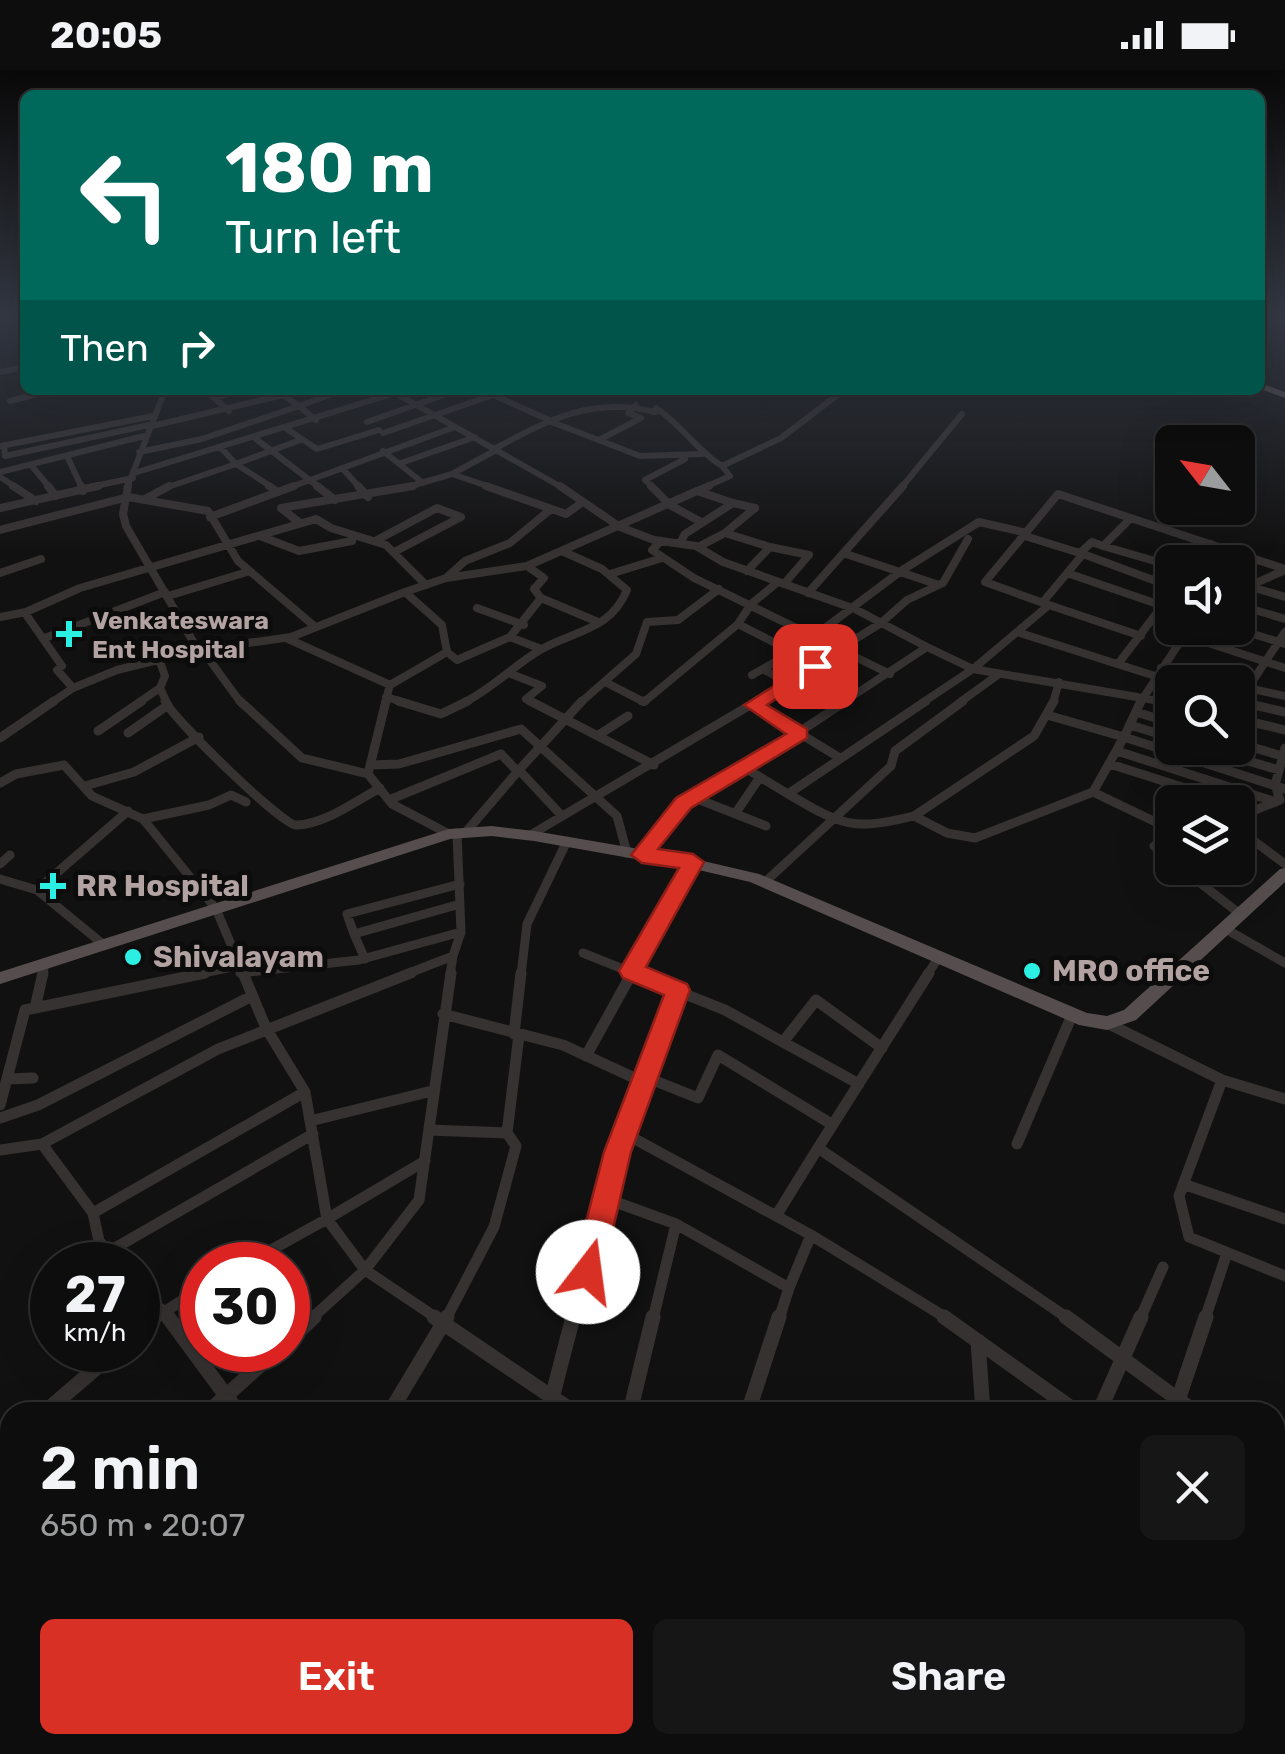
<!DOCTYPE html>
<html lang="en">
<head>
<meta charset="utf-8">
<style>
	body { margin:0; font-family:Rubik,sans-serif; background:#171616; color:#f1f3f6; height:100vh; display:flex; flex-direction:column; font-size:38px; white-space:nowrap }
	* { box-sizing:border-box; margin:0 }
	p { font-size:32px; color:#9b9c9d }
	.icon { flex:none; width:55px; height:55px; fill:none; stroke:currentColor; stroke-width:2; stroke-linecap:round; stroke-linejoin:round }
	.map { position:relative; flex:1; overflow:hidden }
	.drawer { position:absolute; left:0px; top:1332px; width:1285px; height:352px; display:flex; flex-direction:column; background:#0e0d0d; border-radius:30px 30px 0 0; box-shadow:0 10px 40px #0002,0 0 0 2px #2e2d2e }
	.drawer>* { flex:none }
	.hud { position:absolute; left:20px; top:20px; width:1245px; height:305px; border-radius:15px; box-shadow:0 10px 40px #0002,0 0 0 2px #2e2d2e; background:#00695c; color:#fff; overflow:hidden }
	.needle { width:65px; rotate:301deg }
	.buttons { position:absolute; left:1155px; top:355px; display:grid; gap:20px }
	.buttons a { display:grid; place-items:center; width:100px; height:100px; border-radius:15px; background:#0e0d0d; box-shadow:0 10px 40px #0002,0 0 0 2px #2e2d2e; font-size:50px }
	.speed { position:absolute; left:30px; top:1172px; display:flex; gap:20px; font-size:50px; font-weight:700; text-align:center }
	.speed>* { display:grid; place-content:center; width:130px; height:130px; border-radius:50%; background:#0e0d0d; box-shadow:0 10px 40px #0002,0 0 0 2px #2e2d2e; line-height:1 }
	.speed small { font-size:25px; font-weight:400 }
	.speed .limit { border:15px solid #d22; background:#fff; color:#111 }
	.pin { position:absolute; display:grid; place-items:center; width:85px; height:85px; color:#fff; margin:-42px; border-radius:20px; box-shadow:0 5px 15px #0006 }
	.me { position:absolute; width:110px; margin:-55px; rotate:15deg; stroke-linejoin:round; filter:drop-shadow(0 0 8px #0008) }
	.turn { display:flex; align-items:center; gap:35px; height:210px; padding:0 40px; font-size:45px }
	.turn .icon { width:130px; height:130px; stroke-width:2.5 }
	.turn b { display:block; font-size:70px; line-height:85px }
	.then { display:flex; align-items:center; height:95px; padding:0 40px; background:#0003; gap:20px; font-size:38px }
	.round { display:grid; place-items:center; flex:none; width:105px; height:105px; border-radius:15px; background:#171616 }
	.overview { display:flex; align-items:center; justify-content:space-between; height:170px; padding:0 40px }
	h1 { font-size:60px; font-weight:600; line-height:75px }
	.primary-button { display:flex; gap:20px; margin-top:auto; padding:20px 40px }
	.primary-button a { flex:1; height:115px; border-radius:15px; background:#d93025; color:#fff; font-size:40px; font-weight:600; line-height:115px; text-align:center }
	.primary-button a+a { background:#171616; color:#f1f3f6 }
	.status { display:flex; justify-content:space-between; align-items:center; height:70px; padding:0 50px; background:#0e0d0d; direction:ltr }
	.status svg { height:28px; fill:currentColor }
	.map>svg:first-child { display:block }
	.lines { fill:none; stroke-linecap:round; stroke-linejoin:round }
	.minor-far4 { stroke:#373232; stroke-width:6 }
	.minor-far3 { stroke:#373232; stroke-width:8 }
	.minor-far2 { stroke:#373232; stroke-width:9 }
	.minor-far1 { stroke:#373232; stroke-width:11 }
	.minor { stroke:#373232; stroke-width:15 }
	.primary { fill:#564e4e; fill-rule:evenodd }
	.trunk { fill:#5f5656; fill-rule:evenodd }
	.route { fill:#d93025; stroke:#8d1f18; stroke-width:2.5 }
	.poi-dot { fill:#2cefe3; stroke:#0d0c0c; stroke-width:4 }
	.labels { text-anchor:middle; stroke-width:10; stroke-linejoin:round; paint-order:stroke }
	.far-poi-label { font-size:25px; font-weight:bold; fill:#b3a2a2; stroke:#0d0c0c; text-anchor:start }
	.poi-label { font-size:30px; font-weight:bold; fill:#b3a2a2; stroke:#0d0c0c; text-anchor:start }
</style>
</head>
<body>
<div class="status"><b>20:05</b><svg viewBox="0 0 49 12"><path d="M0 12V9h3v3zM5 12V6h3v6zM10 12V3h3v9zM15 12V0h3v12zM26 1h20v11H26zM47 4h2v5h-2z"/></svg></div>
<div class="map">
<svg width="1285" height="1684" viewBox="0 0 1285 1684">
	<rect width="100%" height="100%" fill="#121111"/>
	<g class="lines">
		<path class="minor-far4" d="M0 302 25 297
			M205 320 229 341
			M390 320 563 418
			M482 320 549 350
			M214 328 242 320
			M10 331 53 320
			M656 338C682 355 696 380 722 396
			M549 351 640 386 702 384
			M367 352 458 320
			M148 357 283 325 299 336 343 320
			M287 359 317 379 379 360
			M383 363 493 325
			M256 369 320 418
			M599 370 641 348 628 343 636 335
			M4 375 5 386 149 355
			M1 376 153 346
			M496 378C550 349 593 326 655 342
			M222 379 236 394 300 370
			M383 381 423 413
			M139 382 202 369 299 336 316 350
			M67 386 82 418
			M401 393 475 367
			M31 395 50 418
			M342 398 360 418
			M0 402 144 366
			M134 403 405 320
			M452 404 493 418
			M0 407 17 418
			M86 418 133 408
			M127 418 165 320
			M165 418 236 394 273 418
			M288 418 455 357
			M404 418 452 404 498 379
			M653 418 645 410 685 389
			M703 418 730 406 722 396 781 368 844 320
			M901 418 962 344"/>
		<path class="minor-far3" d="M13 416 36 431
			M48 416 56 426
			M81 416 83 421
			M128 416 123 444 126 456 198 580
			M269 416 278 422
			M317 416 335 430
			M358 416 368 427
			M486 416 566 444 580 434
			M560 416 620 457 654 470 696 476 723 492 855 539 927 577
			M651 416 670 435 701 452
			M698 421 709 416
			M145 429 169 416
			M0 438 98 416
			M210 447 294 416
			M300 453 281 438 413 416
			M0 460 128 427 208 441 238 491 313 555
			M725 463 755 438
			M260 466 299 481 352 471
			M1025 466 1083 484 1043 532
			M377 470 437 438 461 447 396 481
			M661 471 652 480 694 508 890 604
			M680 473 685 464 733 433 755 438
			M1103 476 1172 496
			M698 477 725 463 770 477 747 501
			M770 477 809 485 784 514
			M1081 482 1092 472 1103 476 1130 449
			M846 484 939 515
			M1083 484 1172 517
			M1196 492 1211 474
			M527 496 544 508 534 519 541 528 598 552
			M0 503 41 489
			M1067 503 1172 539
			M610 504 662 488
			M446 508 465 491 510 473 551 439
			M1248 516 1285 527
			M1238 521 1285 500
			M808 523 903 416
			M168 526 247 502
			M1049 535 1141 566
			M1238 535 1285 549
			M477 538 524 555
			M25 543 62 596 57 600 73 618
			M0 547 26 542 80 518 316 449 331 458 386 475 426 515
			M738 554 751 534 778 512
			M1234 558 1285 574
			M1020 563 1155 606
			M1184 565 1285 598
			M510 567 541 528
			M45 568 165 522
			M286 568 390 615
			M203 581 241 633
			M447 582 457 590 510 567 541 579
			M160 592 165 606 160 618 167 633
			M1118 594 1172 523
			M1161 598 1222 612
			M763 599 788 613
			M511 604 542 616 526 629 534 633
			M752 605 793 582
			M607 613 644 632 738 554 793 582 901 501 979 452 1027 463
			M1238 616 1285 626
			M386 627 406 633
			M1241 632 1247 633
			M51 633 73 618 117 600 198 580 291 567 405 522
			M138 633 160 618
			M385 633 390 615 447 582 442 555 405 522 446 508 527 496 697 421 733 433
			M463 633C492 619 513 596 540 580 575 560 610 561 627 520L602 499 564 482
			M580 633 636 584 647 552 678 550 719 519
			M753 633 881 553 907 530 943 513 968 469
			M842 633 927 577 973 599
			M922 633 973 599
			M959 633 999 604
			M1053 633 1059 612
			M1140 633 1189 558
			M1172 633 973 599 1049 535 985 512 1058 424 1285 499
			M1238 633 1285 562"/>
		<path class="minor-far2" d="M165 631C173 649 283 756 296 755 324 755 356 731 380 718
			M240 631 302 688 368 704
			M386 631 368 704 392 734 449 764
			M398 631 441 644 468 631
			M530 631 654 695
			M642 631H645
			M1054 631 1034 666 914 746 947 763 975 768 1093 722
			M1141 631 1124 667 1285 719
			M1159 631 1172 633
			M1241 632 1285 642
			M1238 634 1240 631
			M753 635 840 688
			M1136 642 1172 653
			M1047 645 1124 667 1093 722 1172 760
			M1238 649 1285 660
			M1130 655 1172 668
			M98 661 142 631
			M128 663 168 635
			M600 664 628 646
			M0 668 54 631
			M1238 673 1282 686
			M1204 678 1279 700
			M1117 681 1276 732
			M1110 694 1229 732
			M370 695 399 694 521 659 617 746 627 783
			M745 698 846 631
			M519 700 582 631
			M0 713 16 704 64 695 92 726 143 749 216 839 244 905
			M85 716 134 702 199 667
			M788 724C843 756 852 761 914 746
			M389 730 501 684 518 702
			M735 744 760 707
			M1238 747 1280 730 1275 715 1285 678
			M143 749 209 735 231 725 246 732
			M766 756 695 728 745 698 788 724 926 631
			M1238 759 1285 794
			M466 762 519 700 562 746
			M1172 762 1154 776 1172 790
			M457 763 461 862
			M532 764 757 631
			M641 785 684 733 695 728
			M0 794 10 785
			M1181 798 1240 844
			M0 809 37 820 128 741
			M765 812 891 696 895 681 963 631
			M37 820 104 875
			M1224 858 1285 893
			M354 864 347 844 460 814
			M583 883 638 905
			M365 889 354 864 460 834
			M240 903 359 890 461 862 453 886
			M42 905 45 894
			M193 905 237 896
			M404 905 453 886 450 905
			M521 905 527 854 567 771
			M631 905 693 792
			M927 905 939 887"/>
		<path class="minor-far1" d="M43 903 35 938 205 903
			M243 903 266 958 305 1022 327 1149 425 1091
			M632 903 725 940 859 1014
			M443 944 563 975 641 1011 617 1082 573 1249
			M1107 953 1222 1010 1179 1126 1189 1167 1285 1206
			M514 964 521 903
			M783 972 816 930 882 978
			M586 986 632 903
			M643 1006 678 921
			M7 1009 33 1008
			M1222 1010 1285 1029
			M641 1011 643 1006 698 1028 718 985 833 1055
			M0 1035 25 940 35 938
			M0 1048 38 1035 250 927
			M310 1051 432 1021
			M429 1060 507 1063 516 1076 494 1157 446 1249
			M507 1063 519 965
			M624 1063 811 1165 948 1249
			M1017 1074 1072 945
			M818 1078 929 903
			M0 1080 42 1074
			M1183 1114 1285 1149
			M607 1129 676 1154
			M93 1143 305 1022
			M776 1146 818 1078 1069 1249
			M108 1182 313 1064
			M118 1195 99 1171 93 1143 42 1074 218 979 411 903
			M244 1195 327 1149 365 1200 438 1249
			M138 1215 170 1249
			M789 1218 811 1165
			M153 1249 202 1218
			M311 1249 365 1200 419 1130 451 903
			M653 1249 676 1154 789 1218 779 1249
			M1140 1249 1163 1197
			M1205 1249 1227 1183"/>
		<path class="minor" d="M168 1247 238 1342
			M434 1247 574 1342
			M944 1247 1077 1342
			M1066 1247 1195 1342
			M138 1263 155 1247
			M288 1271 314 1247
			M978 1271 983 1342
			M552 1328 573 1247
			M45 1342 117 1280
			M208 1342 277 1280
			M390 1342 447 1247
			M630 1342 653 1247
			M748 1342 779 1247
			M1099 1342 1141 1247
			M1174 1342 1206 1247
			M0 1381 10 1373
			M1275 1404 1285 1374
			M1275 1488 1285 1496
			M0 1530 10 1521
			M1275 1643 1284 1648 1285 1642
			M50 1675 52 1684
			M324 1675 325 1684
			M499 1675 503 1684
			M607 1675 615 1684
			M706 1675 717 1684
			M810 1675 821 1684
			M1017 1675 1028 1684
			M1072 1675V1684
			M14 1684 27 1675
			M243 1684 253 1675
			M470 1684 484 1675
			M584 1684 588 1675
			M899 1684 903 1675
			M1161 1684 1162 1675
			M1261 1684 1263 1675"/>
		<path class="primary" d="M492 756 534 761 686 787 759 804 1087 943 1107 946 1124 940 1280 799 1285 798V812L1136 950 1107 960 1079 955 750 812 703 801 534 771 492 766 450 769 0 914V902L449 759Z"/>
		<path class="trunk" d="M1260 313 1285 322V328L1260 319Z"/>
	</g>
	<linearGradient id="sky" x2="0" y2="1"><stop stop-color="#0a0909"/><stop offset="0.51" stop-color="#333843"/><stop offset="1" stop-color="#333843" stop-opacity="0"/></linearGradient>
	<rect width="1285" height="483" fill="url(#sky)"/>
	<path class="route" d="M815 590 824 596 821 599 767 635 807 659V668L691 738 658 779 693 784 704 792 646 897 687 914 690 920 631 1082 603 1202 598 1212 588 1216 578 1212 573 1202 604 1082 664 925 623 908 619 901 679 798 642 793 631 785 676 728 786 664 744 635Z"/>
	<g class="poi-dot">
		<path d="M64 549h10v10h10v10h-10v10h-10v-10h-10v-10h10z"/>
		<path d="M48 801h10v10h10v10h-10v10h-10v-10h-10v-10h10z"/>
		<circle cx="133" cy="887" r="10"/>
		<circle cx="1032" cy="901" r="10"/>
	</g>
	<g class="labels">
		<g class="far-poi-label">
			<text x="92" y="559">Venkateswara<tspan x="92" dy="29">Ent Hospital</tspan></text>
		</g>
		<g class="poi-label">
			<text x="76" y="826">RR Hospital</text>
			<text x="153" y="897">Shivalayam</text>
			<text x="1052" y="911">MRO office</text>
		</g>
	</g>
</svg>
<div class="buttons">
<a><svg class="needle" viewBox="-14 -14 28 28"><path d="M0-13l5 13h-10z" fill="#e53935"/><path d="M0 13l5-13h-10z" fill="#9b9c9d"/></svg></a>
<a><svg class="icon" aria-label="sound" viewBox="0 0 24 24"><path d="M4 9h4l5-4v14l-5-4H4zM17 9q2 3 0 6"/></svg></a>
<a><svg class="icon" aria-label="search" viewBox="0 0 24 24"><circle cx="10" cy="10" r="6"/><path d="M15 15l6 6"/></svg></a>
<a><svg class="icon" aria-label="layers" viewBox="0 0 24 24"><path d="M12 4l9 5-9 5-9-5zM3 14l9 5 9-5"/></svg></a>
</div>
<div class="speed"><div>27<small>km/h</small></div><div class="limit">30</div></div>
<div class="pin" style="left:815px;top:596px;background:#d93025"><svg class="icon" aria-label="arrive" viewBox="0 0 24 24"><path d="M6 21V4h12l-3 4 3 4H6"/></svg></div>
<svg class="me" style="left:588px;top:1202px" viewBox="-20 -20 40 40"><circle r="19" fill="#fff"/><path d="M0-13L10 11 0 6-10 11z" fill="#d93025"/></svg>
<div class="hud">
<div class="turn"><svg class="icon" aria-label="left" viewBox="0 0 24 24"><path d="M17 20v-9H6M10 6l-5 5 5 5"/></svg><div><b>180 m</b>Turn left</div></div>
<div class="then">Then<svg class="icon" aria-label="right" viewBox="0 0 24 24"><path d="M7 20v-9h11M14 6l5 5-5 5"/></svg></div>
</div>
<section class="drawer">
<div class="overview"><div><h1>2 min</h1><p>650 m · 20:07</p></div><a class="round"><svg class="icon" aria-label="close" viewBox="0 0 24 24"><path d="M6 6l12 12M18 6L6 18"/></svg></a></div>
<div class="primary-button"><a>Exit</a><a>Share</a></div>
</section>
</div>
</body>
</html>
